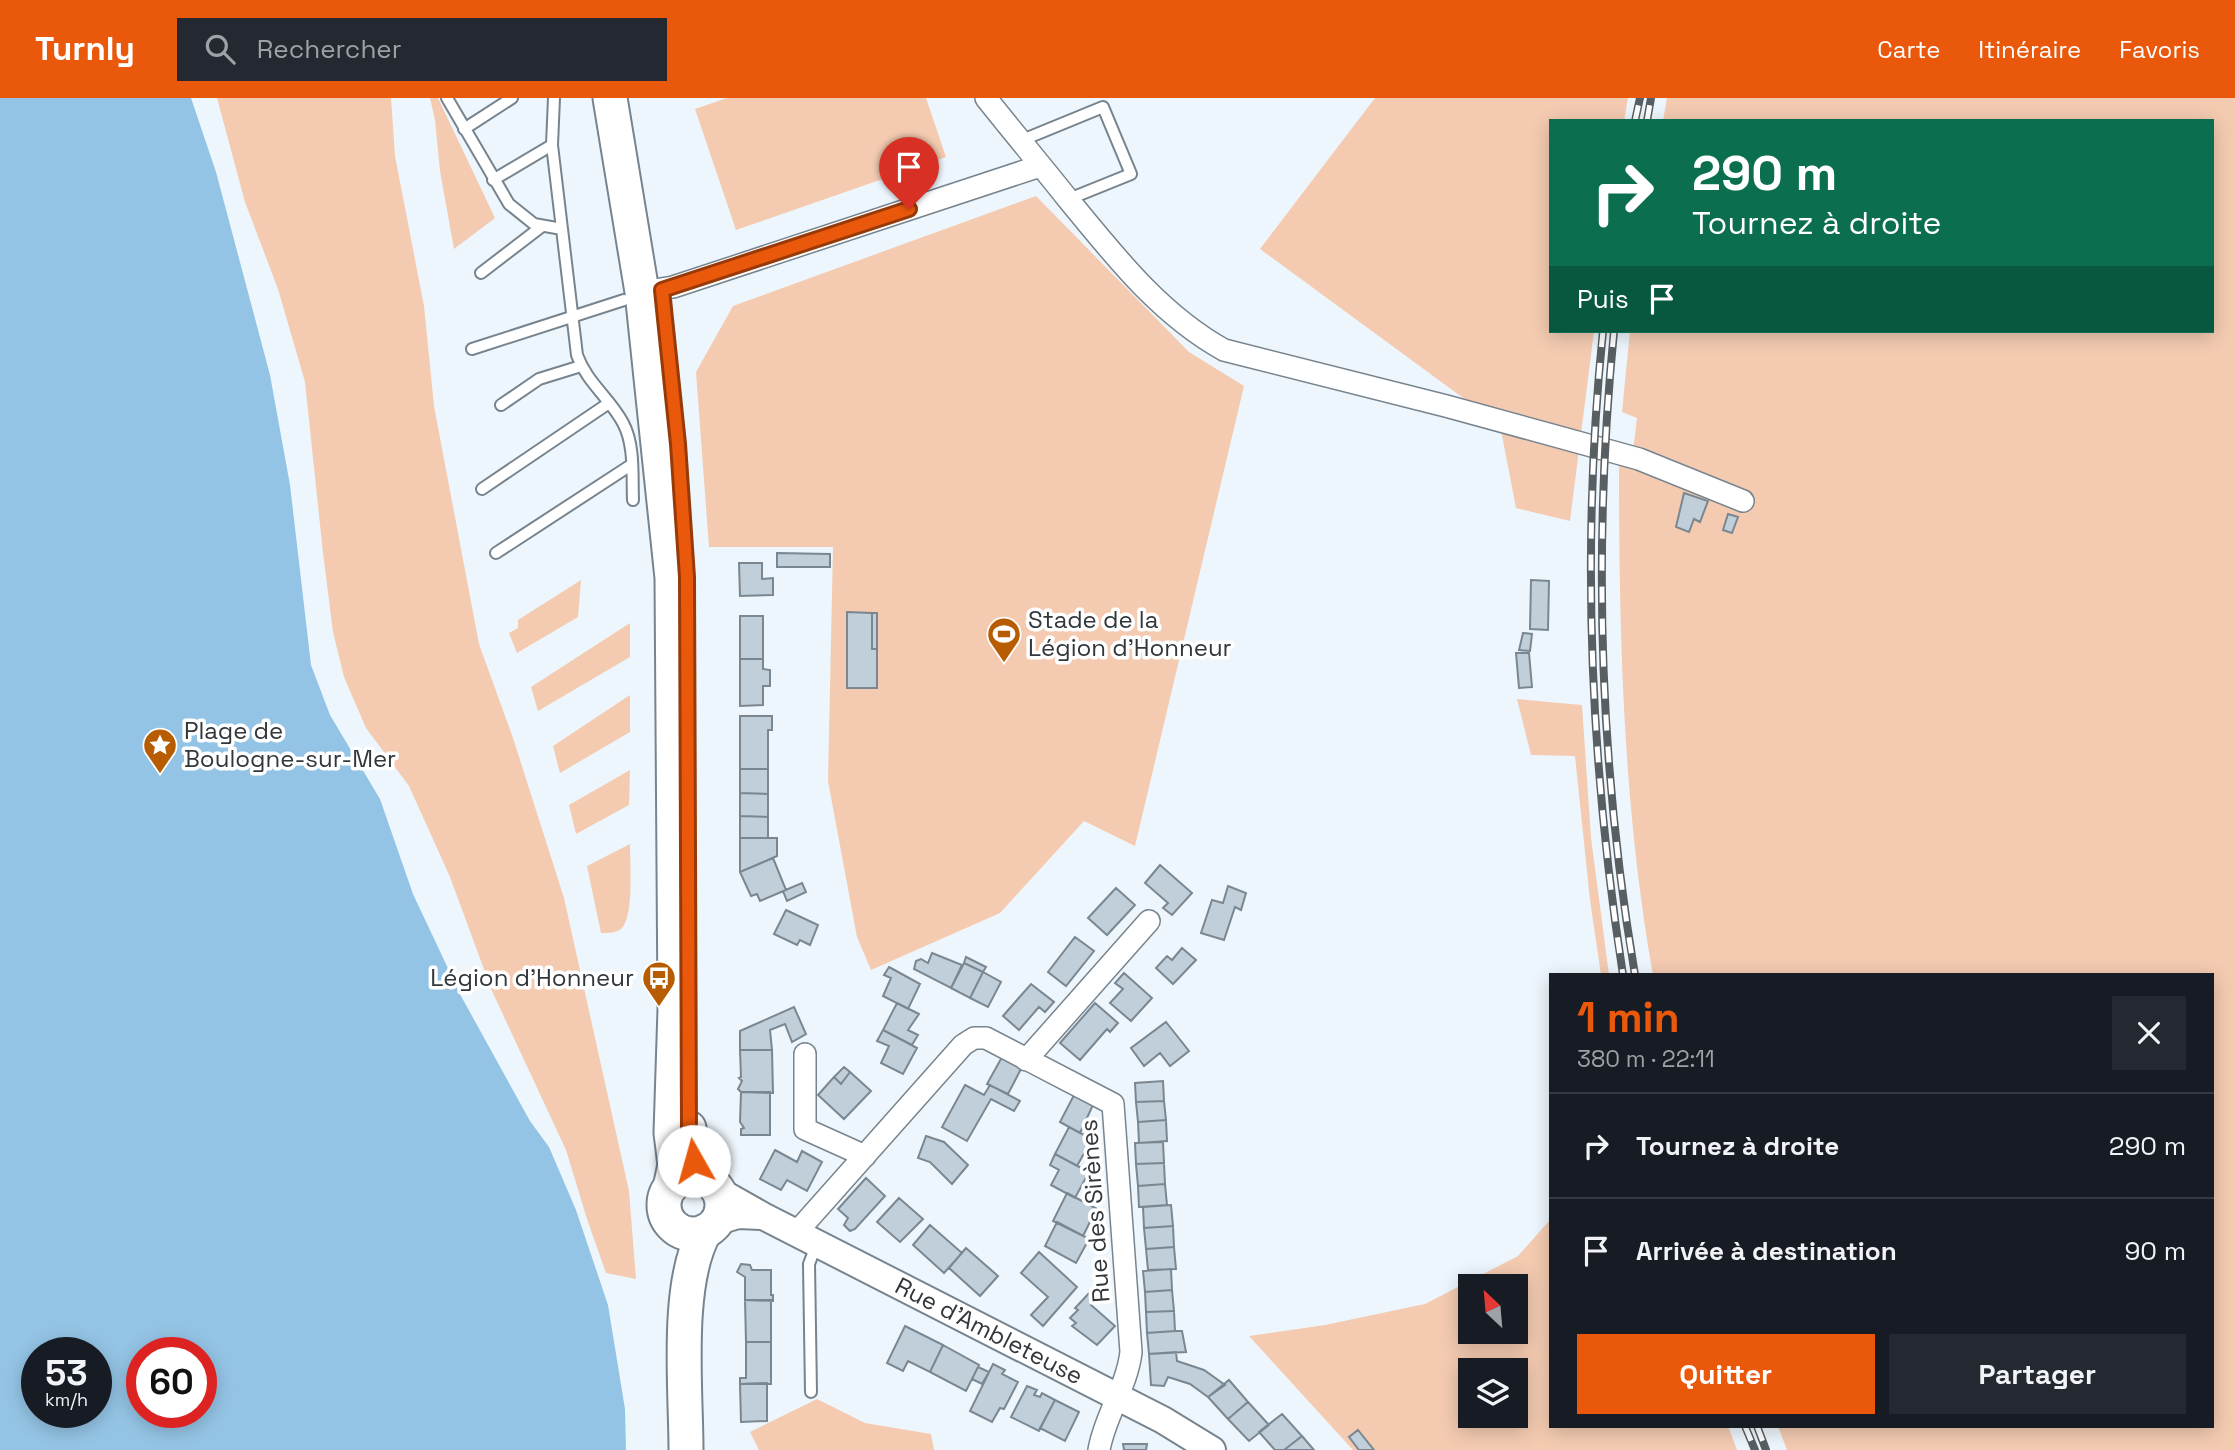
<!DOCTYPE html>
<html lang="fr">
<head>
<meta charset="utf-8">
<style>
	body { margin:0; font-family:"Space Grotesk",sans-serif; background:#242831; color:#f1f3f6; height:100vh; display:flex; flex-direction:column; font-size:26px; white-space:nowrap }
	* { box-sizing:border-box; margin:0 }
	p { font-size:23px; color:#9ea1a6 }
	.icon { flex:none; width:38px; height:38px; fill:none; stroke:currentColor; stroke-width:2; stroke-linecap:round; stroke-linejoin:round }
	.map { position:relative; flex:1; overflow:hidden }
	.drawer { position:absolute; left:1549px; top:875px; width:665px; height:455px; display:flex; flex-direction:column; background:#171b24; border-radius:0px; box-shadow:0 4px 18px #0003 }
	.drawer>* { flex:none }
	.top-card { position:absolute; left:1549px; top:21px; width:665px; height:214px; border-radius:0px; box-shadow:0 4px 18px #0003; background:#0b6e4f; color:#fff; overflow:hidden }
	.needle { width:46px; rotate:334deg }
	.fabs { position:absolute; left:1458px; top:1176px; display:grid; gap:14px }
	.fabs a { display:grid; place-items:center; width:70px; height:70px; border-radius:0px; background:#171b24; box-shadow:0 4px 18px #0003; font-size:35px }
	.speed { position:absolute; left:21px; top:1239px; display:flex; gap:14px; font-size:35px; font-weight:700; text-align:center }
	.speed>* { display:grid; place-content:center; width:91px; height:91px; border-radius:50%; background:#171b24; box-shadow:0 4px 18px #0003; line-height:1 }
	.speed small { font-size:18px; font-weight:400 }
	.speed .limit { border:10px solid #d22; background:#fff; color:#111 }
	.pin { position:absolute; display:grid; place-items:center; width:60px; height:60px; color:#fff; margin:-72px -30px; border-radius:50% 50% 50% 0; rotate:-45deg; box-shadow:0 0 7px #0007 }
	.pin .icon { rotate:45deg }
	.me { position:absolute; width:77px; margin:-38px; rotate:353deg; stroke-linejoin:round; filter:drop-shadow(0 0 5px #0008) }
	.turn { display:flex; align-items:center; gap:24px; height:147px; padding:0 28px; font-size:32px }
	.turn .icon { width:91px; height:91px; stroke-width:2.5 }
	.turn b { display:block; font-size:49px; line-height:60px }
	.then { display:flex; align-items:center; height:66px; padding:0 28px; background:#0003; gap:14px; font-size:26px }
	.round { display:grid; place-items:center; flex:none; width:74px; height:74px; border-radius:0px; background:#242831 }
	.headline { display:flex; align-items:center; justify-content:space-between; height:119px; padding:0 28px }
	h1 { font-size:42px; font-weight:600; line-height:52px; color:#ea580c }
	.action { display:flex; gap:14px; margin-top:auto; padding:14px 28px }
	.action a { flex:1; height:80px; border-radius:0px; background:#ea580c; color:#fff; font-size:28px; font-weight:600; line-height:80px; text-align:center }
	.action a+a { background:#242831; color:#f1f3f6 }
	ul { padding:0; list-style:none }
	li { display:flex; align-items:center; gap:21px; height:105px; padding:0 28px; border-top:2px solid #363941 }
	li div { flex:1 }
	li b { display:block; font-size:26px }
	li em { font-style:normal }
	header { display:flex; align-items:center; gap:42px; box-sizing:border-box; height:98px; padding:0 35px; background:#ea580c; color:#fff }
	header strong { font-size:33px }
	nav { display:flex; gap:38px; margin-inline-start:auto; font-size:24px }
	.search { width:490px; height:63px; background:#242831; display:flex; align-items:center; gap:18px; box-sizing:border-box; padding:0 24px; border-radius:0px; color:#9ea1a6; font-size:26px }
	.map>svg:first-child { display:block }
	.green { fill:#f4cbb1; fill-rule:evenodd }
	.water { fill:#94c4e5; fill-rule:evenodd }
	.building { fill:#c0cfda; stroke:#7a8791; stroke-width:2 }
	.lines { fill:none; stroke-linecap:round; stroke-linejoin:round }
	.service-casing { stroke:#77848e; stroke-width:14 }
	.minor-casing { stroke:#77848e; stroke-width:24 }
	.tertiary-casing { stroke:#77848e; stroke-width:30 }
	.primary-casing { stroke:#77848e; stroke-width:37 }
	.service { stroke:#fff; stroke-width:10 }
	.minor { stroke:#fff; stroke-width:21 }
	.tertiary { stroke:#fff; stroke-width:26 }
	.primary { stroke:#fff; stroke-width:33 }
	.rail-casing { stroke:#585f63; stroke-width:8 }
	.rail { stroke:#fff; stroke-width:5; stroke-dasharray:16; stroke-linecap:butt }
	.route-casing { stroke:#983908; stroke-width:18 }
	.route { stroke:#ea580c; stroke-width:12 }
	.labels { text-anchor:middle; stroke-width:7; stroke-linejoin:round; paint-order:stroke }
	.poi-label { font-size:24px; fill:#31373b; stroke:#fff; text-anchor:start }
	.street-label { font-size:24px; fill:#31373b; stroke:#fff }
</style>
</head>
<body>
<header>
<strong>Turnly</strong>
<div class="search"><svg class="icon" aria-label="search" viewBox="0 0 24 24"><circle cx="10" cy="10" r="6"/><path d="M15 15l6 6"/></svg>Rechercher</div>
<nav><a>Carte</a><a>Itinéraire</a><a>Favoris</a></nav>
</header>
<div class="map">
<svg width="2235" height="1352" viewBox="0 0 2235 1352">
	<rect width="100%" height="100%" fill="#edf6fc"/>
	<path class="green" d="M217 0H391L395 58 424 208 434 308 479 546 513 640 564 800 629 1093 636 1181 606 1175 587 1121 566 1052 492 893 450 779 409 688 366 630 344 579 333 534 323 455 305 284 278 191 245 104Z
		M430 0H438L495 120 454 151 440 73 435 22Z
		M727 0H926L946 59 736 132 695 11Z
		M1375 0H1628L1624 23H1550V233H1594L1570 423 1516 410 1500 327 1260 151Z
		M1667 0H2235V1352H1787L1778 1328H2212V877H1653C1623 709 1619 539 1619 369L1633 353 1637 320 1622 314 1630 233H2212V23H1663Z
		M1036 98 1189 254 1244 288 1135 748 1084 723 1000 815 871 872 857 839 828 683 833 449H709L696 274 733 208Z
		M581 482 578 519 517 555 509 535 518 530V522Z
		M630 525V559L538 613 531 589Z
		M630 597V634L560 675 553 648Z
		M1517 601 1582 607 1591 740 1609 877H1601L1590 802 1575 658 1531 657Z
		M630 672 629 707 576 736 569 707Z
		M630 746C630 764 634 817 622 830 617 835 608 835 601 835L587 768Z
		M1550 1122V1328H1728L1737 1352H1353L1249 1238 1325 1227 1425 1206 1518 1158ZM1470 1188H1516V1234H1470ZM1470 1272H1516V1318H1470Z
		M817 1301 865 1325 931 1336 934 1352H759L750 1334Z"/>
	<path class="water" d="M0 0H191L216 74 270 277 290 387 311 567 330 617 380 701 413 796 461 898 530 1023 549 1049 576 1112 608 1207 625 1311 626 1352H0ZM37 1255H96V1314H37ZM142 1255H201V1314H142Z"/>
	<path class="building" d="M1684 395 1708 403 1700 424 1694 421 1689 434 1676 429Z
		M1728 416 1738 419 1732 435 1723 432Z
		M777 455 830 456V469H777Z
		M739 465H762V481L773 480V497L740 498Z
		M1531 482 1549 483 1548 532 1530 531Z
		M847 514 872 515V551H877V590H847Z
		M872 515H877V551H872Z
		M740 518H763V561H740Z
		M1523 535 1532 536 1530 553 1519 552Z
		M1516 555H1529L1532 589 1519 590Z
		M740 561H763V571L770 572V588H763V607L740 608Z
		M740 618H772V632H768V671H740Z
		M740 671H768V696L740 695Z
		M740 695 768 696V719L740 718Z
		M740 718 768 719V740H740Z
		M740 740H777V758L740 774Z
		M773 760 786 792 760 803 757 796 751 798 740 774Z
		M1160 767 1192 795 1172 817 1163 810 1168 805 1145 785Z
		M802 785 806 794 787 803 783 793Z
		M1228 788 1246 795 1241 812 1235 809 1224 842 1201 835 1212 802 1223 805Z
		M1116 790 1135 807 1107 837 1088 820Z
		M786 812 818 827 810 847 800 842 797 847 774 836Z
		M1075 839 1094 853 1066 888 1048 874Z
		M1182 850 1196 862 1173 886 1156 870 1167 858 1172 862Z
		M932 855 962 867 951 890 914 871 916 863 921 861 928 865Z
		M966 859 986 869 983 874 964 865Z
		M964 865 983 874 970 900 951 890Z
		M889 869 920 886 908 911 883 898 891 880 884 877Z
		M983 874 1001 884 988 909 970 900Z
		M1124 875 1152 900 1131 923 1110 905 1123 891 1115 885Z
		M1031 886 1054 904 1045 914 1039 909 1019 932 1003 918Z
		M897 905 919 916 908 932 918 937 912 947 883 932Z
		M1095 905 1118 925 1110 934 1107 931 1080 962 1060 945Z
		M794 909 806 936 792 944 785 926 770 932 772 952H740V933Z
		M1166 924 1189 953 1170 968 1160 955 1144 968 1131 950Z
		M883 932 917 950 903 976 881 965 889 948 877 943Z
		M740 952H772L773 995 741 994 738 991 742 983 739 980 741 979Z
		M1002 959 1022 969 1008 996 987 986Z
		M844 969 850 974 841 986 834 979Z
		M850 974 871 993 844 1021 818 997 834 979 841 986Z
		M1163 983 1164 1003 1136 1004 1135 985Z
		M965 987 984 997 990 987 1020 1003 1014 1013 991 1001 967 1043 942 1029Z
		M741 994H770V1037H741V1031L744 1030 740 1024Z
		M1074 997 1093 1007 1080 1035 1060 1024Z
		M1164 1003 1166 1022 1138 1024 1136 1004Z
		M1166 1022 1167 1043 1139 1045 1138 1024Z
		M1069 1029 1092 1041 1077 1068 1055 1056Z
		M926 1038 944 1044 968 1067 952 1086 930 1064 918 1060Z
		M1163 1044 1164 1065 1136 1066 1135 1045Z
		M775 1052 797 1064 802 1053 822 1064 807 1093 787 1082 781 1092 760 1081Z
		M1055 1056 1089 1074 1075 1100 1051 1087 1059 1072 1050 1067Z
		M1164 1065 1165 1086 1138 1088 1136 1066Z
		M866 1080 885 1098 855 1131 850 1133 844 1127 848 1120 838 1111Z
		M1165 1086 1167 1107 1139 1109 1138 1088Z
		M1067 1095 1101 1113 1097 1123 1092 1120 1083 1138 1053 1123Z
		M899 1100 923 1121 900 1144 877 1124Z
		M1171 1107 1173 1128 1144 1130 1143 1109Z
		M1057 1124 1089 1141 1076 1165 1045 1148Z
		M930 1127 962 1155 944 1175 913 1147Z
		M1173 1128 1174 1149 1146 1151 1144 1130Z
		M1174 1149 1176 1171 1148 1172 1146 1151Z
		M966 1150 998 1178 980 1198 949 1170Z
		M1039 1154 1077 1189 1043 1228 1031 1217 1048 1199 1021 1175Z
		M741 1166 750 1167 752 1172H771V1197H773V1203L745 1202V1179L737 1174Z
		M1171 1171 1172 1192 1145 1194 1143 1173Z
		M1093 1191 1100 1197 1091 1207 1115 1228 1097 1247 1072 1228 1076 1225 1070 1220 1078 1212 1075 1210Z
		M1172 1192 1174 1213 1146 1214 1145 1194Z
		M745 1202H771V1244H746Z
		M1174 1213 1175 1233 1147 1235 1146 1214Z
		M905 1228 943 1247 930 1274 908 1263 903 1273 887 1265Z
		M1175 1233H1182L1186 1254 1149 1256 1147 1235Z
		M746 1244H771V1286H740V1280H746Z
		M943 1247 979 1267 966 1293 930 1274Z
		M1176 1254 1177 1263 1204 1272 1225 1287 1208 1299 1190 1286 1168 1279 1164 1288 1151 1287 1149 1256Z
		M993 1266 1005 1272 1002 1276 1018 1284 1004 1311 1000 1310 992 1324 970 1313Z
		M978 1269 989 1274 982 1286 972 1281Z
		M1229 1282 1248 1304 1228 1321 1208 1299Z
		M767 1285V1323L741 1324 740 1286Z
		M1027 1288 1037 1292 1034 1297 1040 1299 1042 1295 1055 1302 1039 1333 1011 1319Z
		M1055 1302 1079 1314 1065 1343 1040 1330Z
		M1248 1304 1269 1327 1249 1343 1228 1321Z
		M1282 1316 1302 1338 1284 1352H1275L1259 1334Z
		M1358 1332 1374 1352H1359L1349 1339Z
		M1302 1338 1314 1352H1284Z
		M1123 1346H1147L1146 1352H1124Z"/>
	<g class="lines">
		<g class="service-casing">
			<path id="service" d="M447 0 509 106 534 126 562 131
				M554 0 552 47 577 257C587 285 610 300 623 325 635 347 632 378 633 402
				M464 31 512 0
				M1020 43 1103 9 1131 76 1069 101
				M493 82 552 47
				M481 175 541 129
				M472 251 624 202
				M501 307 539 281 581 268
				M482 391 609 305
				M496 455 631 367
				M811 1294 809 1166 817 1145"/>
		</g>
		<g class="minor-casing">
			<path id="minor" d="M986 0C1013 34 1040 66 1067 100 1113 156 1159 216 1224 252L1446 308 1639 361 1743 403
				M642 194 673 189 1040 68
				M805 956V1031L865 1058
				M1026 962 1149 823
				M796 1135 963 947 974 940H986L1113 1006 1131 1254C1127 1289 1105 1317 1099 1352"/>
		</g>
		<g class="tertiary-casing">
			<path id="tertiary" d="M717 1092 763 1118 1163 1322 1212 1352
				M715 1124 738 1117 761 1118"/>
		</g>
		<g class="primary-casing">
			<path id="primary" d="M610 0 642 194 672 480 675 911 671 1035 675 1067 670 1090
				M689 1030 692 1057 703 1080
				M664 1107a29 29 0 1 1 58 0a29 29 0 1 1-58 0Z
				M686 1352C686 1290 675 1186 705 1133"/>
		</g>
		<use href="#service" class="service"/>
		<use href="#minor" class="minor"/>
		<use href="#tertiary" class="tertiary"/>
		<use href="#primary" class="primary"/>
		<g class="rail-casing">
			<path id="rail" d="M1635 23 1640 0
				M1647 23 1651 0
				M1603 233C1581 447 1590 664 1623 877
				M1614 233C1593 447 1599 664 1635 877
				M1745 1328 1755 1352
				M1757 1328 1766 1352"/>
		</g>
		<use href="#rail" class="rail"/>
	</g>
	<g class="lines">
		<g class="route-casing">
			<path id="route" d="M694 1063 689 1035 687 479 678 346 662 192 909 111"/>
		</g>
		<use href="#route" class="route"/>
	</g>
	<defs>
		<g id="stadium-pin" transform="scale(1.75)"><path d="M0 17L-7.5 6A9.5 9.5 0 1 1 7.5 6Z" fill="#b85c01" stroke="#fff"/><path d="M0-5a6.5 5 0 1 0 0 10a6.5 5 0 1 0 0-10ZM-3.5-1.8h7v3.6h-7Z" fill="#fff"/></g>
		<g id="sight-pin" transform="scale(1.75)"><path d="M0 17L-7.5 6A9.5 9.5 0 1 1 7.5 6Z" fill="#b85c01" stroke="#fff"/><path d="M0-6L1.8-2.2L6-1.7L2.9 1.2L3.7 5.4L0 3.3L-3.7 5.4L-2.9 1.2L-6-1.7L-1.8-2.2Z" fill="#fff"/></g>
		<g id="bus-pin" transform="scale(1.75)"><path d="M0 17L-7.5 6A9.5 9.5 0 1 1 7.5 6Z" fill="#b85c01" stroke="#fff"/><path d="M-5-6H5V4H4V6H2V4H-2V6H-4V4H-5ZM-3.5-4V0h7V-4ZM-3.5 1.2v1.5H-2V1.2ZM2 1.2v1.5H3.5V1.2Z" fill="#fff"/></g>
	</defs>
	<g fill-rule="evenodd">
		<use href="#stadium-pin" x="1004" y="536"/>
		<use href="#sight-pin" x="160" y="647"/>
		<use href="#bus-pin" x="659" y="880"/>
	</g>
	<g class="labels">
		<g class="poi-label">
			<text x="1028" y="530">Stade de la<tspan x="1028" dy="28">Légion d'Honneur</tspan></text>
			<text x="184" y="641">Plage de<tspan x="184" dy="28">Boulogne-sur-Mer</tspan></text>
			<text x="634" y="888" text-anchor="end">Légion d'Honneur</text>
		</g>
		<g class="street-label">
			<text transform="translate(1095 1113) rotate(-94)" y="8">Rue des Sirènes</text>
			<text transform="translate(989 1233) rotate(27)" y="8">Rue d'Ambleteuse</text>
		</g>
	</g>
</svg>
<div class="fabs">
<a><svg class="needle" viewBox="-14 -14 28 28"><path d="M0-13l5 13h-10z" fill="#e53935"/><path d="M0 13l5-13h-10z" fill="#9ea1a6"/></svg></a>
<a><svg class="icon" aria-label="layers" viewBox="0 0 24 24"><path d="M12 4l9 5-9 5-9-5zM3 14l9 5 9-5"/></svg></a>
</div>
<div class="speed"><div>53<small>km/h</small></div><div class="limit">60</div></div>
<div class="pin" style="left:909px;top:111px;background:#d93025"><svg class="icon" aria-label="arrive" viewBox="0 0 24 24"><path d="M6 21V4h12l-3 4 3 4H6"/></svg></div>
<svg class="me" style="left:694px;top:1063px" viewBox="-20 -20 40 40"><circle r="19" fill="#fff"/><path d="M0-13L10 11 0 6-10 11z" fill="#ea580c"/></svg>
<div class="top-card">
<div class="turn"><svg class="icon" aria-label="right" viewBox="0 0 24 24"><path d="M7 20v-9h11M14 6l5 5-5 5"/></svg><div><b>290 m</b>Tournez à droite</div></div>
<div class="then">Puis<svg class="icon" aria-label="arrive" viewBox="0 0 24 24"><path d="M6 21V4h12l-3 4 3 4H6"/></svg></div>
</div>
<section class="drawer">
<div class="headline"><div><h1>1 min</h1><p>380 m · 22:11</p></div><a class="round"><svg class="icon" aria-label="close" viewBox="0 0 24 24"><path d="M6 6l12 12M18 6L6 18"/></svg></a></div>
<ul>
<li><svg class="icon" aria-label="right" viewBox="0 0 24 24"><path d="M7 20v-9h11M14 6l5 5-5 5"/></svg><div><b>Tournez à droite</b></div><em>290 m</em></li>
<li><svg class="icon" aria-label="arrive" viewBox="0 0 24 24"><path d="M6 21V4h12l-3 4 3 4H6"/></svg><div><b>Arrivée à destination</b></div><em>90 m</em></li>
</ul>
<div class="action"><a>Quitter</a><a>Partager</a></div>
</section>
</div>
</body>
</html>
